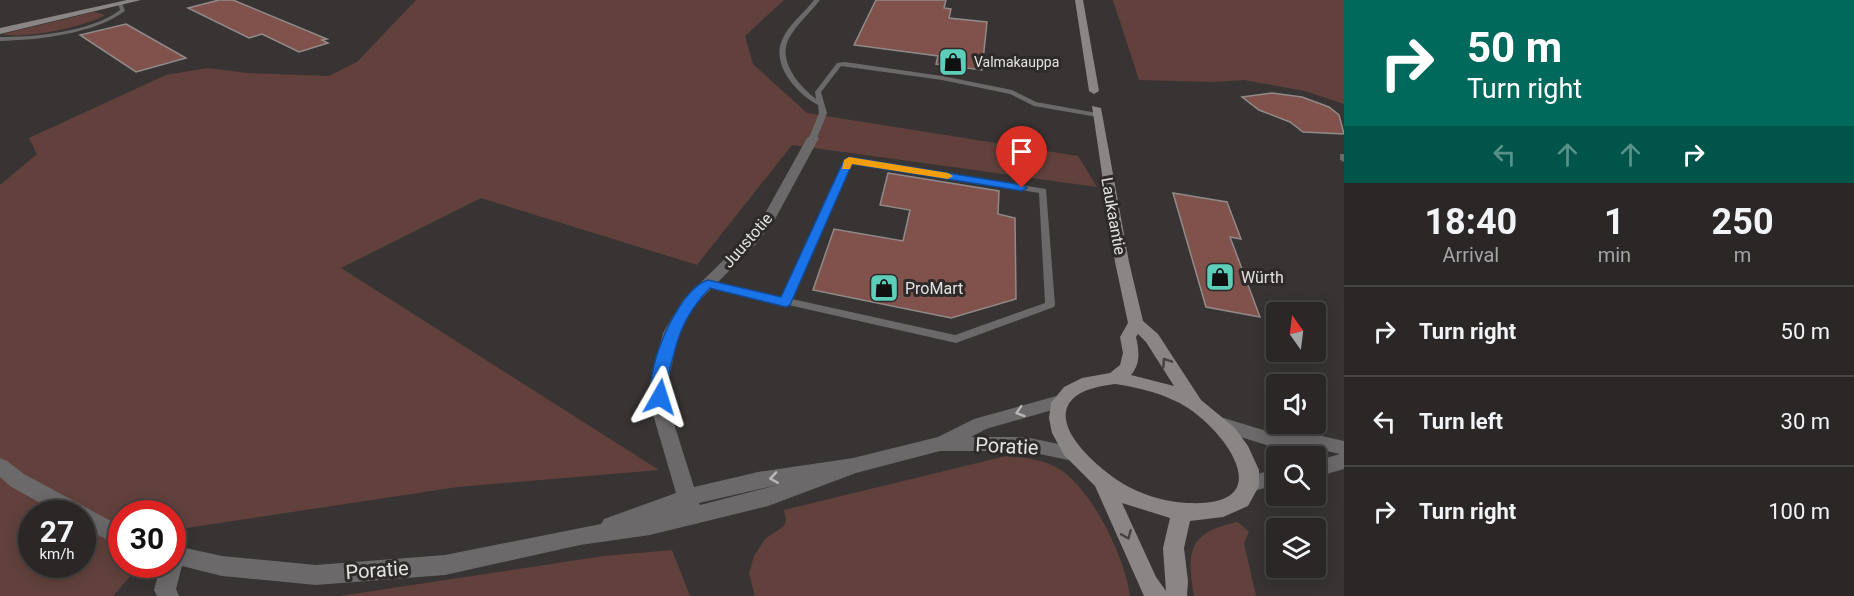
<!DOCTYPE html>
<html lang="en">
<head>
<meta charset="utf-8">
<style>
	body { margin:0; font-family:Roboto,sans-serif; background:#363332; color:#f1f3f6; height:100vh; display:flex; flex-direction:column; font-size:22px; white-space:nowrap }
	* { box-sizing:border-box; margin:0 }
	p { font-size:20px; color:#a5a5a7 }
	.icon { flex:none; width:33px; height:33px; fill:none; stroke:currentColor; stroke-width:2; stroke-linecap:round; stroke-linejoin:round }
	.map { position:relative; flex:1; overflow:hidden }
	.details { display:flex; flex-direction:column; background:#2a2726; width:510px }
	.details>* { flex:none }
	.banner { background:#00695c; color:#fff; overflow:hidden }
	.needle { width:39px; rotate:346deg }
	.controls { position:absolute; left:1266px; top:302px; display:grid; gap:12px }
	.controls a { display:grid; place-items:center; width:60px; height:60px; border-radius:6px; background:#2a2726; box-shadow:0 3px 15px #0003,0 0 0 2px #464443; font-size:30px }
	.speed { position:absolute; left:18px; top:500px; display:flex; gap:12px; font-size:30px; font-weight:700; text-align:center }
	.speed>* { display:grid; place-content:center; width:78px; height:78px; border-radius:50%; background:#2a2726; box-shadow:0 3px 15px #0003,0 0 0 2px #464443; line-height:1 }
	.speed small { font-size:15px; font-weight:400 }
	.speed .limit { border:9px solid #d22; background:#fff; color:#111 }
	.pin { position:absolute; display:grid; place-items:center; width:51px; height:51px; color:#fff; margin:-62px -26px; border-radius:50% 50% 50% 0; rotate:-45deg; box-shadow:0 0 6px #0007 }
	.pin .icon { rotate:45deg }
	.me { position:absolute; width:66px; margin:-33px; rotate:6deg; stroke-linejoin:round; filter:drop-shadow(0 0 4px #0008) }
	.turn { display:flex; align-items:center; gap:21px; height:126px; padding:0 24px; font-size:27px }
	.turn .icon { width:78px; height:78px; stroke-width:2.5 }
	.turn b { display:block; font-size:42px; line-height:51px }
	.lanes { display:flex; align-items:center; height:57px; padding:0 24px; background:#0003; justify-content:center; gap:30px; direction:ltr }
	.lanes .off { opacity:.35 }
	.eta { display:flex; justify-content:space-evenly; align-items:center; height:102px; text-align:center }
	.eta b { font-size:36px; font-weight:700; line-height:42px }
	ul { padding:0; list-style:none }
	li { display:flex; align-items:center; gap:18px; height:90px; padding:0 24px; border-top:2px solid #464443 }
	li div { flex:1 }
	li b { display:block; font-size:22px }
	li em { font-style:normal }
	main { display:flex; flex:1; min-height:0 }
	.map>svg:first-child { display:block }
	.green { fill:#62413c; fill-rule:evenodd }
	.building { fill:#81524b; stroke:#908b8a; stroke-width:1.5 }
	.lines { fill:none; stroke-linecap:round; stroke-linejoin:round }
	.lane { fill:#6b6969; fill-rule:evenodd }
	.street { fill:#6b6969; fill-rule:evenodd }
	.secondary { fill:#898685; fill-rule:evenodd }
	.oneway { stroke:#454140 }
	.oneway2 { stroke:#bab8b7 }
	.route { fill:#1a73e8; stroke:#114b97; stroke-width:1.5 }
	.slow { fill:#f59e0b }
	.labels { text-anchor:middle; stroke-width:6; stroke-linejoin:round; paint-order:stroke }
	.far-poi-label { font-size:14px; fill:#e4e2e1; stroke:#2e2a29; text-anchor:start }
	.street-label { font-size:16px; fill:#e4e2e1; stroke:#2e2a29 }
	.poi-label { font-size:16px; fill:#e4e2e1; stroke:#2e2a29; text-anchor:start }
	.near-street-label { font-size:20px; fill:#e4e2e1; stroke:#2e2a29 }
</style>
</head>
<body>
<main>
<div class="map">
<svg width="1344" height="596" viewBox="0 0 1344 596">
	<rect width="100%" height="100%" fill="#383433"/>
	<path class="green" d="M416 0H784L745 36 753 64 807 113 1078 156 1097 187 792 145 697 265 481 198 341 268 659 470 458 487 173 530 172 513H122V564H141L113 596H0V185L37 154 29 138 166 75 207 68 248 73 329 76 357 62ZM32 513H82V564H32Z
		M1113 0H1344V104L1305 91 1244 80 1212 82 1139 80Z
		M94 12 105 15C89 26 22 40 3 34Z
		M1006 456C1023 458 1040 459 1056 467 1091 486 1125 557 1130 596H755L749 573 754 556 765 539 784 526 786 520 784 510Z
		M1238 522 1249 532 1244 543 1256 596H1194C1186 550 1189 532 1238 522Z
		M672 550 690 596H340L604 556Z"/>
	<path class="building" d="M219 0H233L327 39 322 40 328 43 299 52 262 34 249 38 188 8Z
		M876 0H946L944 8 951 9 949 18 987 22 982 70 936 64 938 56 854 45Z
		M126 24 186 58 136 72 80 35Z
		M1272 93 1302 97 1329 107 1339 115 1344 134 1303 132 1290 122 1259 110 1242 97Z
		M888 173 999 191 998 214 1015 218 1016 299 951 318 813 290 834 229 903 241 910 210 880 205Z
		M1173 193 1227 202 1241 239 1230 237 1260 317 1206 307Z"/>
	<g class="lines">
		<path class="lane" d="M814 0H820C810 13 797 24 789 38 777 61 799 86 816 99L815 92 837 63 845 62 942 76 1012 90 1036 102 1097 113 1101 115 1097 117 1034 106 1010 94 942 80 841 66 821 92 827 113 817 138 813 140H810L809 138 819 113 818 105C797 94 771 65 782 40 788 25 804 13 814 0Z
			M118 3H122L125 11C94 34 38 40 0 41V37C36 37 91 32 120 10Z
			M1340 154H1344V162L1340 160Z
			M846 158 1046 189 1055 305 1054 307 956 343 704 286 703 284 704 282 708 281 782 297ZM852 163 1039 193 1045 303 955 335 792 299Z"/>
		<path class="street" d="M813 135 819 138 774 221 756 244 694 306 679 333 668 382 670 411 694 487 758 472 853 458 938 437 974 419 1060 395 1066 396 1069 401 1066 406 986 429 971 437H1025L1073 447 1080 449 1082 454 1080 459 1073 461 1025 451H940L856 473 768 506 650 535 580 545 445 575 316 585 222 576 182 566 176 589 179 596H157L154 590 161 564H172V545L222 556 316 565 445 555 601 524 604 519 676 493 652 411 650 382 663 333 683 300 746 238 763 217 807 138ZM782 484 700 505 699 503Z
			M1224 418 1279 435 1322 436 1344 441V469L1316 477V461L1340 454 1322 450 1279 449 1218 430 1215 425 1218 420Z
			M0 458 7 461 24 474 122 527V547L82 527V513H58L10 486 0 477Z
			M1276 469V485L1250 492 1243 490 1240 484 1243 478Z"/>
		<path class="secondary" d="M127 0H141L0 34V28Z
			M1075 0H1083L1099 91 1094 94 1089 91Z
			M1092 106 1101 108 1129 262 1143 321 1158 334 1201 400 1235 428 1248 446 1259 470V486L1248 506 1223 517 1190 521 1184 548 1188 581 1187 596H1144L1095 486 1064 455 1052 433 1049 418 1051 403 1064 387 1082 378 1110 373 1120 365 1123 353 1120 337 1128 323 1115 262ZM1138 334 1146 342 1174 386 1131 375C1141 364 1139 350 1136 337ZM1115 384C1141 388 1166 394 1188 408 1231 437 1277 507 1188 503 1168 502 1149 497 1131 488 1108 477 1040 424 1076 396 1087 388 1102 386 1115 384ZM1122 503 1170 518 1163 548 1166 591 1156 577Z"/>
	</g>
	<defs><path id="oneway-chevron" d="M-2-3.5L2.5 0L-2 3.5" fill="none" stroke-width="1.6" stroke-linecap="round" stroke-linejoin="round" transform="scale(1.5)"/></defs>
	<g class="oneway">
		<use href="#oneway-chevron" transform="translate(1166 362) rotate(-124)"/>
		<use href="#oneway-chevron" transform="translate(1127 535) rotate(67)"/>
	</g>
	<g class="oneway2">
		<use href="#oneway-chevron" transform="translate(1020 412) rotate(162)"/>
		<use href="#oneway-chevron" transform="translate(774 478) rotate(171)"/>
	</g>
	<path class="route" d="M849 157 1022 185 1027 188 1022 191 852 164 790 305 786 307 710 288C682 317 677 339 668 377 667 385 670 393 666 401H654C640 376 679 287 708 280L781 297 844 160Z"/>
	<path class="slow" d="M849 157 948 173 953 176 948 179 852 164 850 169H842L844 160Z"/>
	<defs>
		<g id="shop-square" transform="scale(1.5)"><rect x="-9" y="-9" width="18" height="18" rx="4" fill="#5dceb9" stroke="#2e2a29"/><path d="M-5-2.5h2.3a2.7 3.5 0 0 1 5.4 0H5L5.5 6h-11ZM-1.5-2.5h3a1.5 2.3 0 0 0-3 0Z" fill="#111"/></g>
	</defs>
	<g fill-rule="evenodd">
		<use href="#shop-square" x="953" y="62"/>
		<use href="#shop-square" x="1220" y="277"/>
		<use href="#shop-square" x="884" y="288"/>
	</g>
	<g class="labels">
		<g class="far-poi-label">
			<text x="974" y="67">Valmakauppa</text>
		</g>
		<g class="street-label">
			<text transform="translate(1114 216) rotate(80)" y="6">Laukaantie</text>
			<text transform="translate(747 240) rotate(-49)" y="6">Juustotie</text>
		</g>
		<g class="poi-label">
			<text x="1241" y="283">Würth</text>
			<text x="905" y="294">ProMart</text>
		</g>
		<g class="near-street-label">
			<text transform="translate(1007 446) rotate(3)" y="7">Poratie</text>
			<text transform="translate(377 570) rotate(-4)" y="7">Poratie</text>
		</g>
	</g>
</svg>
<div class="controls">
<a><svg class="needle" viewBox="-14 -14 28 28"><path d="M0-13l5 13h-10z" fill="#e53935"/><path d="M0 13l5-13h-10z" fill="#a5a5a7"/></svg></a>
<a><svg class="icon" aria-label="sound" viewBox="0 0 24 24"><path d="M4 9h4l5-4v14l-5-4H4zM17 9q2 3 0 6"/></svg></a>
<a><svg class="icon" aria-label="search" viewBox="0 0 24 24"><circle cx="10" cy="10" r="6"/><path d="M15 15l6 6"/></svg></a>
<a><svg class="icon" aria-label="layers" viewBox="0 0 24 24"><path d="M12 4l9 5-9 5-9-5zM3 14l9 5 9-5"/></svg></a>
</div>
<div class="speed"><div>27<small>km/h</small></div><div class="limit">30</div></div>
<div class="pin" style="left:1022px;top:188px;background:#d93025"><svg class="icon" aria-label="arrive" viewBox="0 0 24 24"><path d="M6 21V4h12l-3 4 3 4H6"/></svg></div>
<svg class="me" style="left:660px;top:397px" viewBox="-20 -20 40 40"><path d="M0-17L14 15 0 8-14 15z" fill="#1a73e8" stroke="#fff" stroke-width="4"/></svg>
</div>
<section class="details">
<div class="banner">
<div class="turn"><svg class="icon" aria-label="right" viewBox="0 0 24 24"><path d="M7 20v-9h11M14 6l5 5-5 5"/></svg><div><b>50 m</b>Turn right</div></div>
<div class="lanes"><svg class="icon off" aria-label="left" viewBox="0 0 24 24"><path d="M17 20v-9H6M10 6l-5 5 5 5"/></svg><svg class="icon off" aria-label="ahead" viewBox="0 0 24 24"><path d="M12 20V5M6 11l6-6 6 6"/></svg><svg class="icon off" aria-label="ahead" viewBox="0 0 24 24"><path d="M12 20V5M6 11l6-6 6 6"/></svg><svg class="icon" aria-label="right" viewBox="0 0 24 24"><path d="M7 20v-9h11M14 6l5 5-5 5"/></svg></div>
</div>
<div class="eta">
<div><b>18:40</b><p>Arrival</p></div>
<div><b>1</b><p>min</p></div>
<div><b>250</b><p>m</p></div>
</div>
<ul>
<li><svg class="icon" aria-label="right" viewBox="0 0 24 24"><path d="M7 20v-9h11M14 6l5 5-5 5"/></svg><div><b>Turn right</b></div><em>50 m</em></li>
<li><svg class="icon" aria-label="left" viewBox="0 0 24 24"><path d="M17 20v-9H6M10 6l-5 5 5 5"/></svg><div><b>Turn left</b></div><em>30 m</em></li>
<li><svg class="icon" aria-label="right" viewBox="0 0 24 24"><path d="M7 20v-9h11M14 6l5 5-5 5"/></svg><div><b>Turn right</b></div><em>100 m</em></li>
</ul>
</section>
</main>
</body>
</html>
